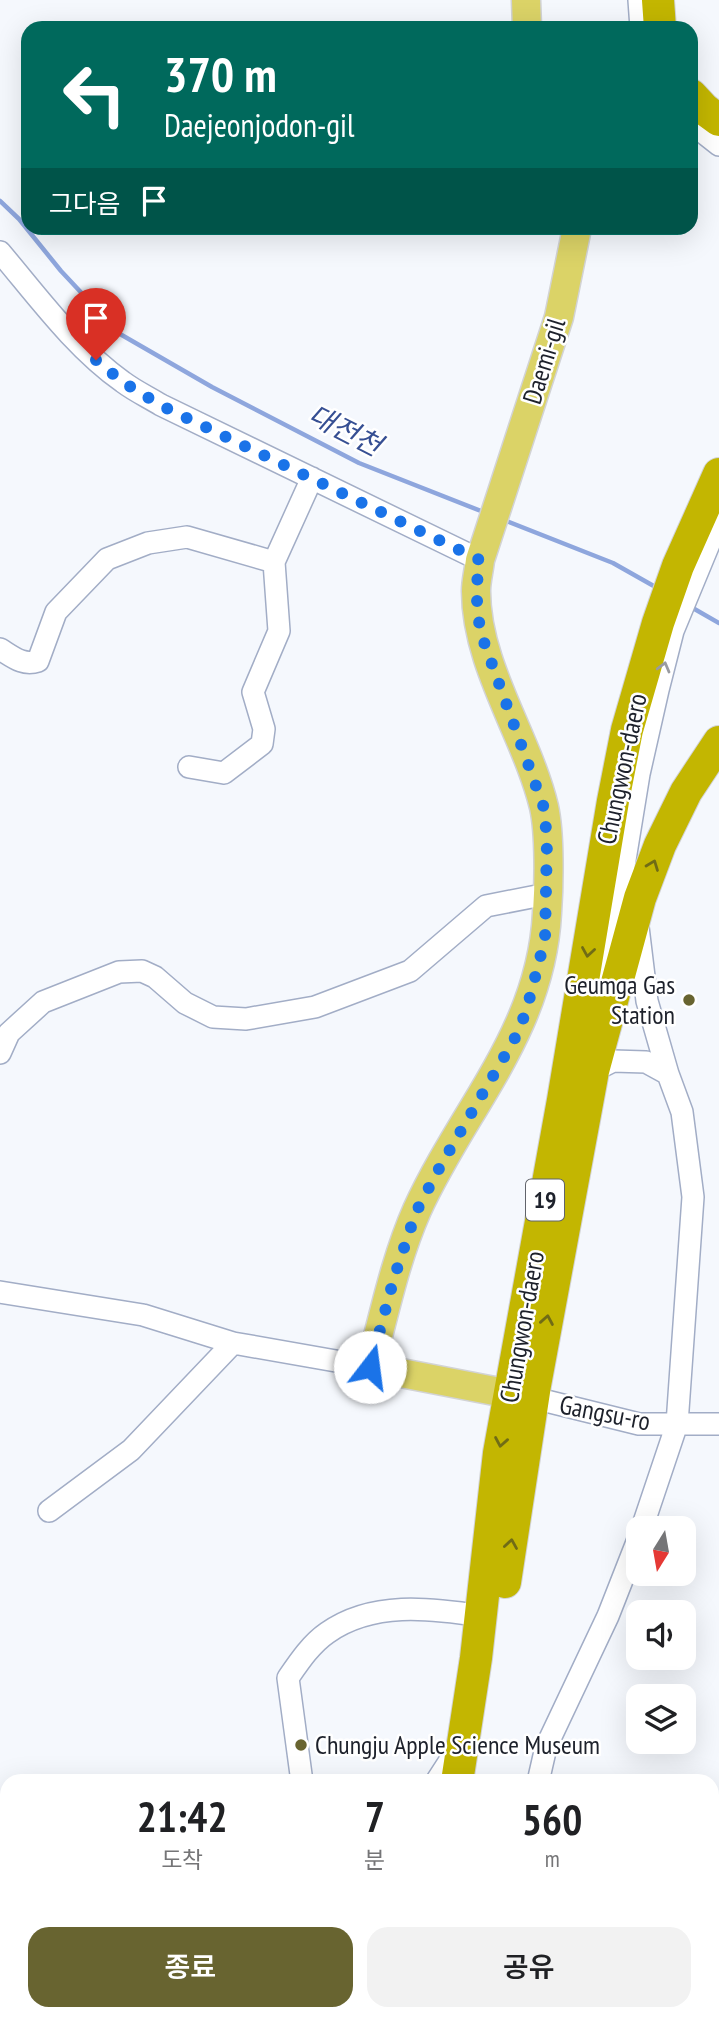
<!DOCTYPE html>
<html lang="ko">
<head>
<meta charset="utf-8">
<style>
	body { margin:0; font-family:"PT Sans Narrow","Noto Sans KR",sans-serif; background:#f2f2f2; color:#202124; height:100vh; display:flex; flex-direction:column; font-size:26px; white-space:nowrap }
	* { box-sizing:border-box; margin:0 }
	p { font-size:23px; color:#757577 }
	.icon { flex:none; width:38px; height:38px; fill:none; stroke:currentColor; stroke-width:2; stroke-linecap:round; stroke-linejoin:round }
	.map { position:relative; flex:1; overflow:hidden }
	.sheet { position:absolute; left:0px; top:1774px; width:719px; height:247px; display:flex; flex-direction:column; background:#fff; border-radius:21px 21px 0 0; box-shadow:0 7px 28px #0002 }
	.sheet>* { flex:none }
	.guide { position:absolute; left:21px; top:21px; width:677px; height:214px; border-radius:21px; box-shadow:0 7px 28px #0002; background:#00695c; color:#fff; overflow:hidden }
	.needle { width:46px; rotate:191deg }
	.fabs { position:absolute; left:626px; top:1516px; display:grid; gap:14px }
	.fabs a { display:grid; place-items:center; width:70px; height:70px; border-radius:14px; background:#fff; box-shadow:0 7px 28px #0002; font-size:35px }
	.pin { position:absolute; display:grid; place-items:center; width:60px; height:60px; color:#fff; margin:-72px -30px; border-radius:50% 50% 50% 0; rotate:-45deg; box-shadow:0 0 7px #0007 }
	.pin .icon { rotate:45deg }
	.me { position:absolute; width:77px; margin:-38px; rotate:15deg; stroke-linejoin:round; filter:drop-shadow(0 0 5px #0008) }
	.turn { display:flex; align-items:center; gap:24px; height:147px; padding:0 28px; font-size:32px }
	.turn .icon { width:91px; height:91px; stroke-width:2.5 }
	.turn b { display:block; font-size:49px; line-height:60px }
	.then { display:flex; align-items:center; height:66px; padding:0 28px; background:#0003; gap:14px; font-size:26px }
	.eta { display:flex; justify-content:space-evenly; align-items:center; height:119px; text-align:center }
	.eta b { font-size:42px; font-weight:600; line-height:49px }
	.action { display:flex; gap:14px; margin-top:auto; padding:14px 28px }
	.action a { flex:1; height:80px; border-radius:21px; background:#686430; color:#fff; font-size:28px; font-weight:600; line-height:80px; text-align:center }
	.action a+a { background:#f2f2f2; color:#202124 }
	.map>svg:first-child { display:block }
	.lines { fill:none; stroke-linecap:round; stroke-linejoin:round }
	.stream { stroke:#8ea6dd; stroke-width:4.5 }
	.minor-casing { stroke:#a2adc6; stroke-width:24 }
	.major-casing { stroke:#d2d3d5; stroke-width:31 }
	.highway-casing { stroke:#d2d3d5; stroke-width:34 }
	.minor { stroke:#fff; stroke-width:21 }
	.major { stroke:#dbd367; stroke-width:28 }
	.highway { stroke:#c3b601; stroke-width:32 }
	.oneway { stroke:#999ba0 }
	.oneway2 { stroke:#706c16 }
	.route { stroke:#1a73e8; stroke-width:12; stroke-dasharray:0 21.6 }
	.poi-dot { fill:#686430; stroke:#fff; stroke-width:2.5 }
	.labels { text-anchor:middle; stroke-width:5; stroke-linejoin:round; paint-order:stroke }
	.shield { fill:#fff; stroke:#61646b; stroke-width:2 }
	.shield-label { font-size:24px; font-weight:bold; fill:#1d212b }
	.street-label { font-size:26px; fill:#1d212b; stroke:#fff }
	.poi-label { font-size:26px; fill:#1d212b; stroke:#fff; text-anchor:end }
	.water-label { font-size:28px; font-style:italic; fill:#364f93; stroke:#fff }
</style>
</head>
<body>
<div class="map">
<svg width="719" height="2020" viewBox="0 0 719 2020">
	<rect width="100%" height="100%" fill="#f5f8fd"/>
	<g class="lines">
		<path class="stream" d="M0 201 19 219 61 271 120 334 212 387 359 463 486 513
			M504 520 613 563 659 589
			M691 607 719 623"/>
		<g class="minor-casing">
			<path id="minor" d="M639 0 641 28
				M691 123 719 145
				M0 252C38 297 75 348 123 382 135 391 148 397 161 405L480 560
				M0 649C13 657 23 666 38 661L56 612 107 559 148 543 187 537 274 562
				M189 767 224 773 262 744 264 729 253 692 279 631 274 562 312 478
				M606 976 639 774 658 690 673 631 719 520
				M0 1053 9 1033 43 1002 119 972 142 971 155 977 185 1003 213 1017 246 1019 315 1007 410 971 486 906 547 894
				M593 1071 613 1061 646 1062 668 1074 647 1001 638 927
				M0 1292 143 1315 233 1343 370 1367
				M534 1398 639 1424H719
				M49 1511 131 1450 233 1343
				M642 1528 677 1424 693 1197 682 1112 668 1074
				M302 1782 288 1678C299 1662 311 1644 327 1633 372 1601 430 1608 481 1616
				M436 1782 458 1748
				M538 1782 546 1747 608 1616 639 1537
				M0 1874 7 1873
				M316 2020 321 2014
				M487 2020 488 2014"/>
		</g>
		<g class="major-casing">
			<path id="major" d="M526 0 527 28
				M531 1398 370 1367C384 1315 395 1260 417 1210 464 1107 541 1032 547 913 549 885 550 834 544 807 527 736 476 666 476 591 476 581 479 570 480 560L559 317 577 228"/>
		</g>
		<g class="highway-casing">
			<path id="highway" d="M658 0 660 28
				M691 95 704 109 719 120
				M505 1582 535 1385 593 1071 640 898 660 845 686 792 719 742
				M457 1782 476 1658 499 1453 563 1100 613 801 627 730 658 623 678 566 719 474
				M442 2020 443 2014"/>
		</g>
		<use href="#minor" class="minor"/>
		<use href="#major" class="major"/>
		<use href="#highway" class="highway"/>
	</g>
	<defs><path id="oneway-chevron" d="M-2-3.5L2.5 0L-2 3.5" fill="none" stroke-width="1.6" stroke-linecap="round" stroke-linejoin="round" transform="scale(1.75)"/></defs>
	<use class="oneway" href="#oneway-chevron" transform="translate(664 667) rotate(-75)"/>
	<g class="oneway2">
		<use href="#oneway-chevron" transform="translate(653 865) rotate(-69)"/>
		<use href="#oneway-chevron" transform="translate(588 952) rotate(99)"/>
		<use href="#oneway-chevron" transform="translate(547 1320) rotate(-80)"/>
		<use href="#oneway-chevron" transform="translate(501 1442) rotate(100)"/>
		<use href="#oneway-chevron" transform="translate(511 1544) rotate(-81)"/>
	</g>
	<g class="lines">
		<path class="route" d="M96 360 123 382 160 405 480 560 476 590 480 631 544 808 547 840 545 939 526 1012 514 1040 441 1165 416 1212 394 1278 370 1367"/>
	</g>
	<g class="poi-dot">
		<circle cx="689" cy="1000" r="7"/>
		<circle cx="301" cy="1745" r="7"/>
	</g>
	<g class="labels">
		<rect class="shield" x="526" y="1179.5" width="38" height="41" rx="5"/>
		<g class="shield-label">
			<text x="545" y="1208">19</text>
		</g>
		<g class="street-label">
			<text transform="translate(544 361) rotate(-73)" y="9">Daemi-gil</text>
			<text transform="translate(622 769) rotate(-78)" y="9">Chungwon-daero</text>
			<text transform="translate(522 1327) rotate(-80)" y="9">Chungwon-daero</text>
			<text transform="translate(605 1413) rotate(11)" y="9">Gangsu-ro</text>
		</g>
		<g class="poi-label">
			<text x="675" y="994">Geumga Gas<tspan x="675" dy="30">Station</tspan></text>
			<text x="315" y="1754" text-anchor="start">Chungju Apple Science Museum</text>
		</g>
		<g class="water-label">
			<text transform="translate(345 430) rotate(27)" y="10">대전천</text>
		</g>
	</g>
</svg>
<div class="fabs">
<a><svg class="needle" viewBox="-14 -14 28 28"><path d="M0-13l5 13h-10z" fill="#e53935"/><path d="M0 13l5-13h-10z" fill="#757577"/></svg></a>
<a><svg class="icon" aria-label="sound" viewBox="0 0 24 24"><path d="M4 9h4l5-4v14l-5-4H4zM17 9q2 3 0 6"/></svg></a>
<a><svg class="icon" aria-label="layers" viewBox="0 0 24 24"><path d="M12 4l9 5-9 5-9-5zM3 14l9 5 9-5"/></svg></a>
</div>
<div class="pin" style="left:96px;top:360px;background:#d93025"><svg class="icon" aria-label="arrive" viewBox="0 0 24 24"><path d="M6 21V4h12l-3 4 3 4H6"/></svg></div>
<svg class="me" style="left:370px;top:1367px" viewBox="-20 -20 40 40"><circle r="19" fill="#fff"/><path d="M0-13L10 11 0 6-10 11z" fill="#1a73e8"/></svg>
<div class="guide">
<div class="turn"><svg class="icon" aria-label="left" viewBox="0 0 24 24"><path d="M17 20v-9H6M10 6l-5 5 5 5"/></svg><div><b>370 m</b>Daejeonjodon-gil</div></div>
<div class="then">그다음<svg class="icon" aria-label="arrive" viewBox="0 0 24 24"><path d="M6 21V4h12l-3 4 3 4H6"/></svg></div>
</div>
<section class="sheet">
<div class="eta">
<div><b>21:42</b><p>도착</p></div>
<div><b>7</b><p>분</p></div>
<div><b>560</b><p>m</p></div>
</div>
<div class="action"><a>종료</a><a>공유</a></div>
</section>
</div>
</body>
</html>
